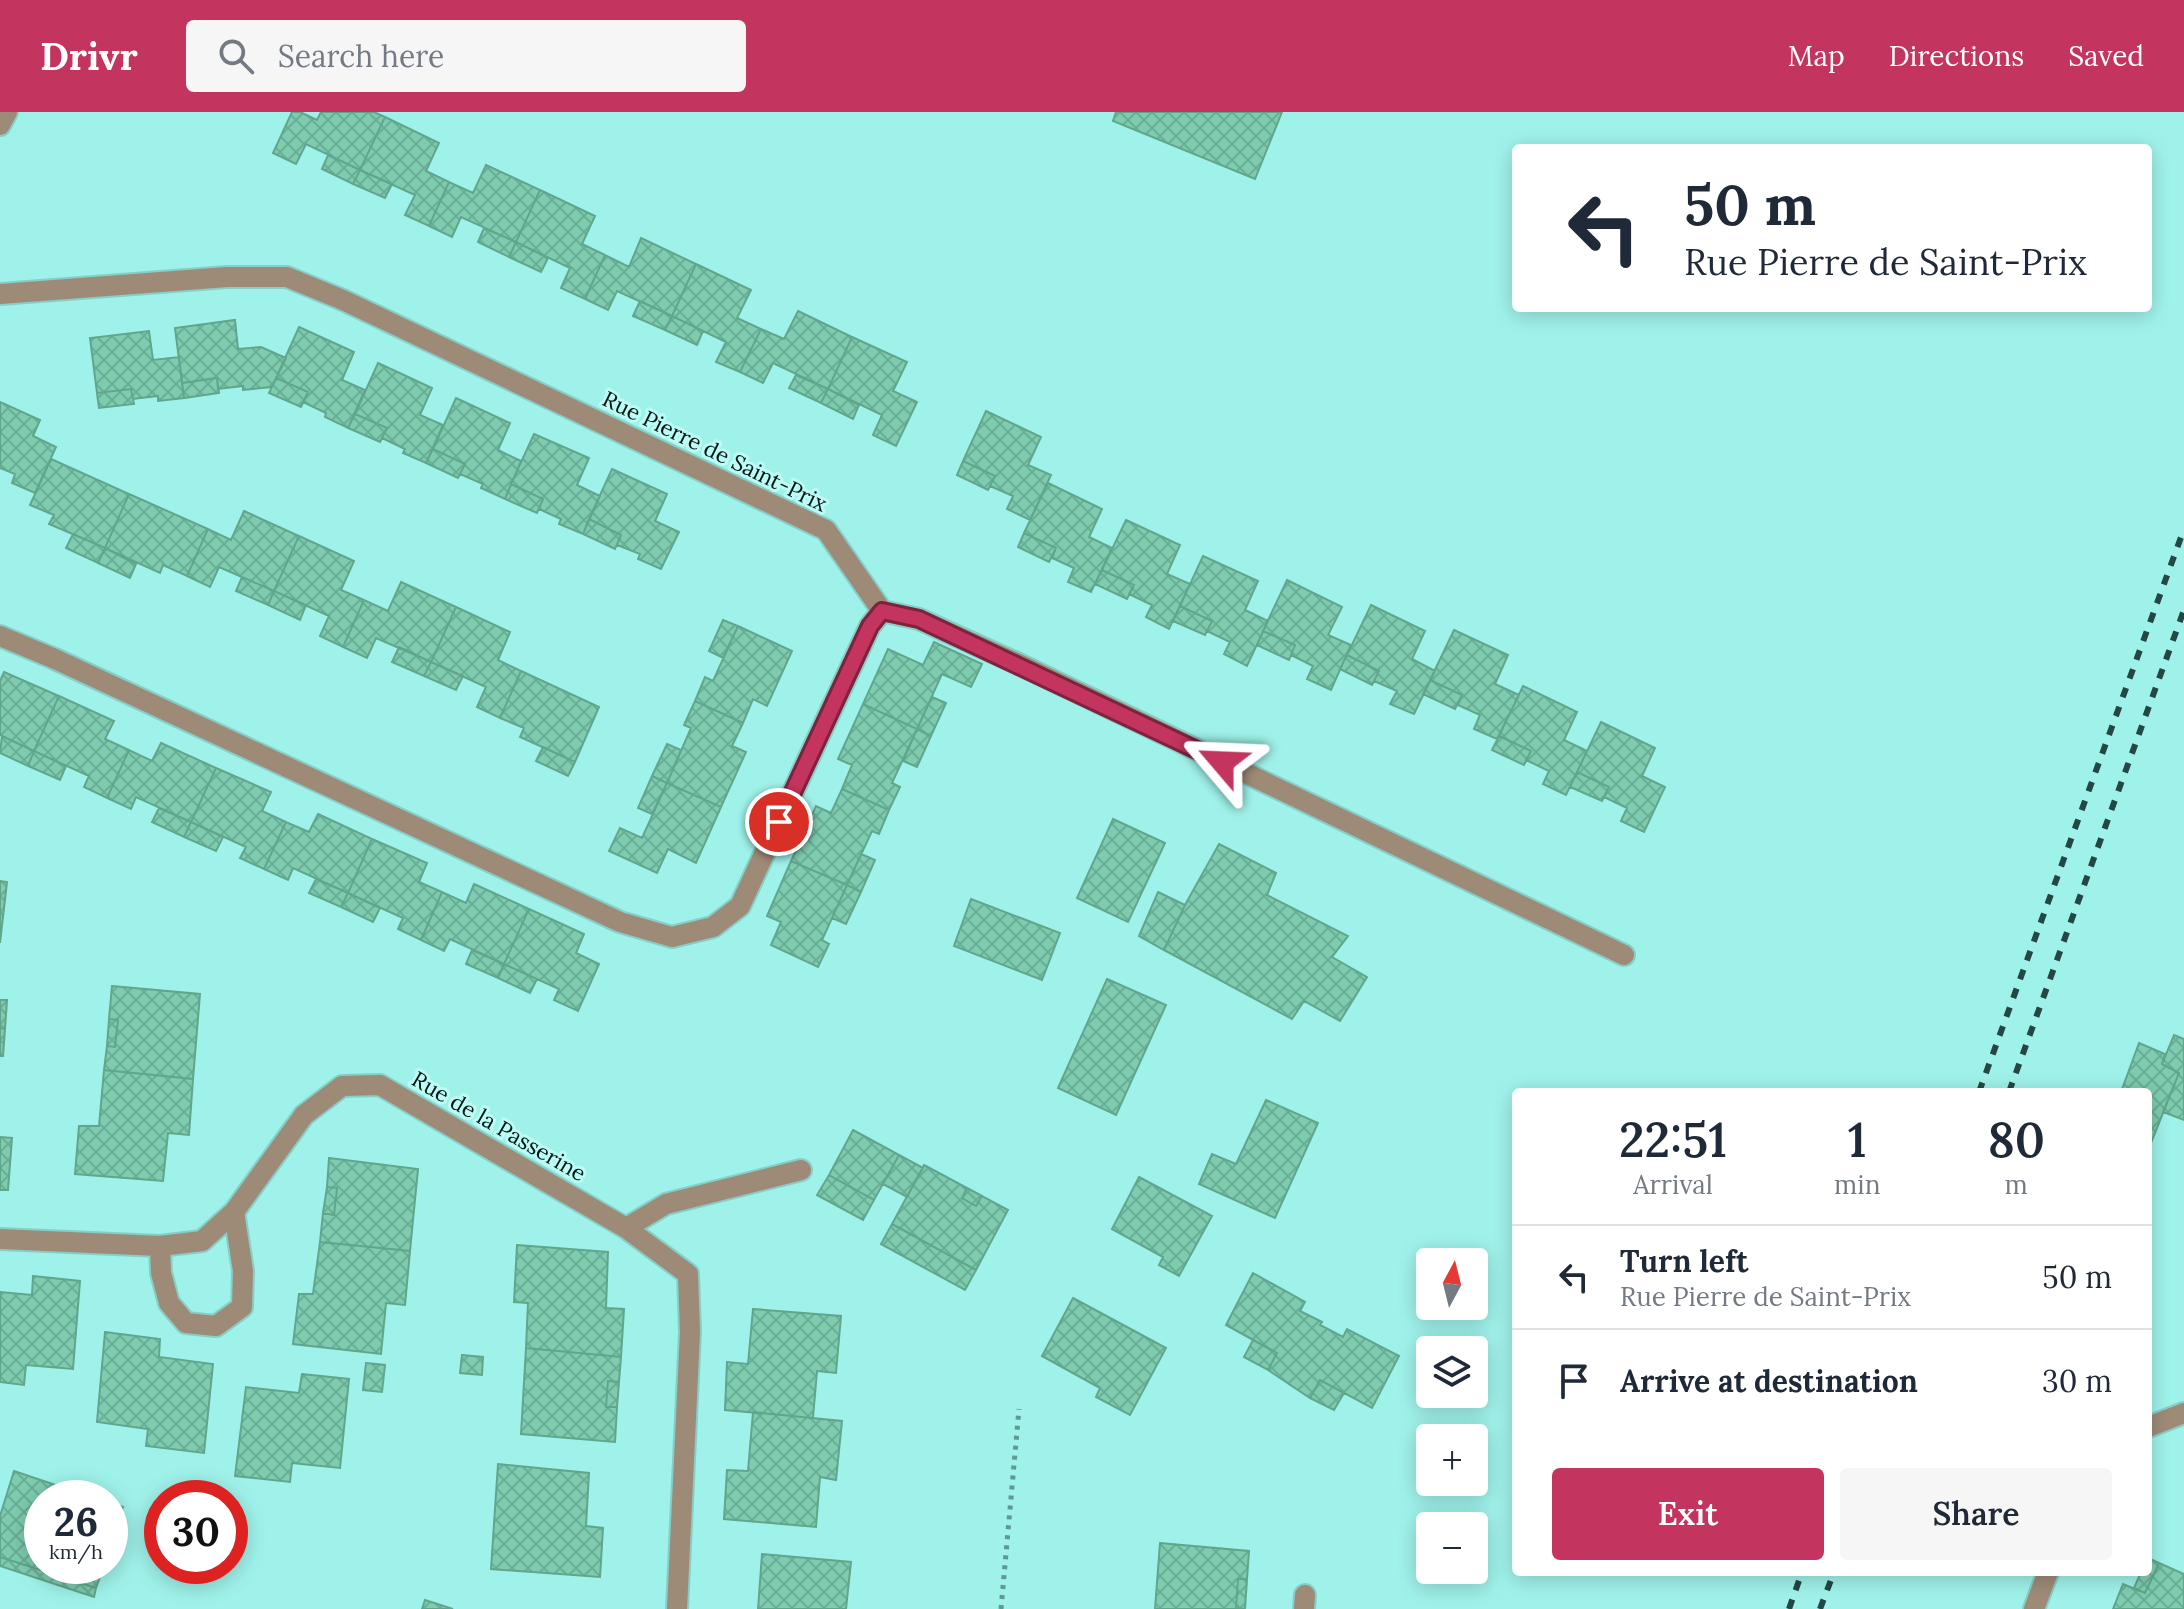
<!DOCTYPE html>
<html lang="en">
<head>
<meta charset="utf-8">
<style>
	body { margin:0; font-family:Lora,serif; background:#f6f6f7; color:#1f2937; height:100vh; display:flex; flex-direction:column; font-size:30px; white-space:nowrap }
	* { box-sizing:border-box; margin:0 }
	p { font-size:26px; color:#747a83 }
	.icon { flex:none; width:44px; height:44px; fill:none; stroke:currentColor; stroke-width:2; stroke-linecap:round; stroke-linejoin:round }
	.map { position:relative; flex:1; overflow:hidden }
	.drawer { position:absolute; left:1512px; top:976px; width:640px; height:488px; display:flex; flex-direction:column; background:#fff; border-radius:8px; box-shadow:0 4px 20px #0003 }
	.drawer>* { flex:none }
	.guide { position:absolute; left:1512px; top:32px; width:640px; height:168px; border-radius:8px; box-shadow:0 4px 20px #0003; background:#fff; color:#1f2937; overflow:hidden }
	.needle { width:52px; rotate:7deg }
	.buttons { position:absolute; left:1416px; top:1136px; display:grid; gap:16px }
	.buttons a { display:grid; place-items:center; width:72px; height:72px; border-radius:8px; background:#fff; box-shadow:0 4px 20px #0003; font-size:40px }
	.speed { position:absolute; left:24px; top:1368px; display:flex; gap:16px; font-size:40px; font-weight:700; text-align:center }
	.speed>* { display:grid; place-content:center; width:104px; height:104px; border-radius:50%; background:#fff; box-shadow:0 4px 20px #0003; line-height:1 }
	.speed small { font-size:20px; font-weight:400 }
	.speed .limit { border:12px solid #d22; background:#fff; color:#111 }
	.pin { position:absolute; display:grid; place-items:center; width:68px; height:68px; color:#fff; margin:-34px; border:4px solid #fff; border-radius:50%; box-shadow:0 2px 8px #0007 }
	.me { position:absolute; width:88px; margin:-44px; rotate:296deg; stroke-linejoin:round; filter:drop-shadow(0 0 6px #0008) }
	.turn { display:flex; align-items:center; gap:28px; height:168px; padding:0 40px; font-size:36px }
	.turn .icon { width:104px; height:104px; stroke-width:2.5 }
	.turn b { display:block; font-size:56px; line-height:68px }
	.eta { display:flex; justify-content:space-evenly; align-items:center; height:136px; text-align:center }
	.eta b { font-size:48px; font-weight:600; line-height:56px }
	.action { display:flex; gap:16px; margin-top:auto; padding:16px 40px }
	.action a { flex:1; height:92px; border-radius:8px; background:#c3345e; color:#fff; font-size:32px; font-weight:600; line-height:92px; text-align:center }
	.action a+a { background:#f6f6f7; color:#1f2937 }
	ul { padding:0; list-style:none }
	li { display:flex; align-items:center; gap:24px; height:104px; padding:0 40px; border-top:2px solid #e0e1e3 }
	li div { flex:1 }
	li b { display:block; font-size:30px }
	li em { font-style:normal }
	header { display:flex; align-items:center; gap:48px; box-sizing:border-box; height:112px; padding:0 40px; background:#c3345e; color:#fff }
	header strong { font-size:38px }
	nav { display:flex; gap:44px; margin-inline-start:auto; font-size:28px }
	.search { width:560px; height:72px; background:#f6f6f7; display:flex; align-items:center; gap:20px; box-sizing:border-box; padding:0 28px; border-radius:8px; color:#747a83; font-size:30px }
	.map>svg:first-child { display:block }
	.building { fill:url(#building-cross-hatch); stroke:#60a68c; stroke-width:2 }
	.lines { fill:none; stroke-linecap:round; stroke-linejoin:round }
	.minor-casing { stroke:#86cec8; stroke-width:24 }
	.path { stroke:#5f9994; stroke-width:5; stroke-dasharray:4 6; stroke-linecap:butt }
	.minor { stroke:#9e8b77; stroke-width:20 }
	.rail { stroke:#244644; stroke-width:6; stroke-dasharray:10 10; stroke-linecap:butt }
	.route-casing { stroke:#7f223d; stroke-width:20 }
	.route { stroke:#c3345e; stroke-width:14 }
	.labels { text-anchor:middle; stroke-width:6; stroke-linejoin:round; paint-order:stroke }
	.street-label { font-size:22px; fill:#001413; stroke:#bbfcf5 }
</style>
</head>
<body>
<header>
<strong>Drivr</strong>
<div class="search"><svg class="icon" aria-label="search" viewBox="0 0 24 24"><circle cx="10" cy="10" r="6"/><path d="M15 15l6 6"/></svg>Search here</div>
<nav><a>Map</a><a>Directions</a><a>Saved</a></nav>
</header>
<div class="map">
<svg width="2184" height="1497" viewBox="0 0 2184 1497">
	<defs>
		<pattern id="building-cross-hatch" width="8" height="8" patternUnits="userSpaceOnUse" patternTransform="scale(2)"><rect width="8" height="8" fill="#7eccaf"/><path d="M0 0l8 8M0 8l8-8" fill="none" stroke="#6bae96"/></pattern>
	</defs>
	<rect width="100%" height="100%" fill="#9ff2ea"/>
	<path class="building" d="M292 0H300L317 8 321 0H374L385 5 360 58 306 32 296 52 273 41Z
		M1116 0H1282L1255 67 1113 9Z
		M385 5 439 31 426 59 449 70 429 114 405 103 415 83 360 58Z
		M328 43 360 58 353 72 322 57Z
		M486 53 540 78 516 130 461 105 452 125 429 114 449 70 473 81Z
		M360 58 392 72 385 86 353 72Z
		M540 78 595 104 582 132 605 143 585 187 561 176 570 156 516 130Z
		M484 116 516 130 509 145 478 130Z
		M641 126 696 152 672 204 617 179 608 198 585 187 605 143 629 155Z
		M516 130 548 146 541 160 509 145Z
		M696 152 751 178 737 206 761 217 740 260 716 250 726 230 672 204Z
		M640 189 672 204 665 218 633 204Z
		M798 199 852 225 828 277 773 251 763 271 740 260 761 217 784 227Z
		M672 204 703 219 697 233 665 218Z
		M235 208 238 237 261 235 286 246 272 275 243 278V274L218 277 217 266 182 271 175 216Z
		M299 215 354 240 342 268 365 278 348 316 325 305 326 301 303 290 308 280 276 266Z
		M149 219 153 248 179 245 184 286 158 289V284L133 287 131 277 97 281 90 226Z
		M852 225 907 250 893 279 917 290 896 334 873 323 882 303 828 277Z
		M378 251 432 276 420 303 443 313 426 351 403 341 405 337 382 326 387 316 355 302Z
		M796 263 828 277 821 291 789 276Z
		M217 266 219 281 184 286 182 271Z
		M276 266 308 280 301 295 269 281Z
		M131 277 134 292 99 296 97 281Z
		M828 277 859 293 853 307 821 291Z
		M456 286 510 311 498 338 521 349 505 387 481 376 483 372 460 362 465 352 433 337Z
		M0 290 40 308 33 324 56 335 35 381 12 371 15 362 0 356Z
		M986 299 1041 325 1028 353 1051 363 1030 408 1007 397 1013 384 990 374 995 364 963 349Z
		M355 302 387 316 380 330 348 316Z
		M534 322 589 346 577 373 600 384 583 422 559 412 561 407 539 397 543 387 511 372Z
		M433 337 465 352 458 366 426 351Z
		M51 347 129 382 105 436 49 412 54 403 30 393Z
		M963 349 995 364 988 378 957 363Z
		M612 357 667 382 655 409 679 420 661 457 638 447 640 442 617 433 621 423 589 407Z
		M1048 371 1102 397 1089 425 1112 436 1091 480 1068 470 1074 456 1052 446 1056 436 1024 421Z
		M511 372 543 387 537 401 505 387Z
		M129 382 208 417 187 464 163 453 160 461 105 436Z
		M244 399 299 424 274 479 219 455 210 475 187 464 208 417 231 428Z
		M589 407 621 423 615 437 583 422Z
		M1126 408 1180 433 1167 462 1190 472 1169 517 1146 505 1152 493 1129 482 1134 473 1102 458Z
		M1024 421 1056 436 1049 450 1018 435Z
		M73 422 105 436 98 451 66 436Z
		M299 424 354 449 341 478 364 488 343 535 320 524 329 504 274 479Z
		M105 436 136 452 130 466 98 451Z
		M1203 444 1258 469 1245 498 1268 509 1247 554 1224 542 1230 530 1207 519 1212 509 1180 494Z
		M1102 458 1134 473 1127 487 1095 472Z
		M242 465 274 479 268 493 236 479Z
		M1287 468 1342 495 1328 523 1351 533 1331 578 1307 567 1313 554 1291 543 1295 533 1263 519Z
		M401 470 456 495 431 550 376 526 367 546 343 535 364 488 388 499Z
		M274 479 306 493 300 508 268 493Z
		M1371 493 1425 519 1412 547 1435 559 1414 602 1390 592 1397 579 1374 569 1379 559 1347 543Z
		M1180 494 1212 509 1205 523 1173 509Z
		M456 495 510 520 498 548 521 559 500 606 477 595 486 575 431 550Z
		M723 508 738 514 723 546 709 539Z
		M738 514 792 539 767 594 753 587 743 611 695 589 705 565 713 569Z
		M1454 518 1508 543 1495 572 1519 583 1497 627 1474 617 1480 603 1458 593 1462 583 1430 568Z
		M1263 519 1295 533 1289 548 1257 533Z
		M934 530 982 552 971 575 942 562 917 617 863 592 888 537 923 553Z
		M399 535 431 550 424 564 392 550Z
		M1347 543 1379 559 1372 573 1340 557Z
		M431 550 463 564 456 578 424 564Z
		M521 559 599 595 575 650 520 625 524 616 500 606Z
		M4 560 59 584 34 639 0 623V569Z
		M1430 568 1462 583 1455 597 1423 582Z
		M1523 574 1577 600 1564 628 1587 639 1566 683 1543 672 1549 659 1526 648 1531 639 1499 624Z
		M59 584 114 609 105 627 129 638 107 686 84 675 89 664 34 639Z
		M932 585 946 591 931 624 917 617Z
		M695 589 743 611 732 634 746 640 721 695 667 671 691 616 684 613Z
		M863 592 917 617 892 671 900 675 889 698 842 677 852 653 838 647Z
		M1601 610 1655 636 1642 664 1665 675 1644 720 1621 709 1627 696 1604 685 1609 675 1577 660Z
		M917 617 931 624 917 655 903 649Z
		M2 624 34 639 28 654 0 641Z
		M1499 624 1531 639 1524 653 1492 638Z
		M161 631 216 656 191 710 136 685 131 697 107 686 129 638 152 649Z
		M667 632 681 638 667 671 652 664Z
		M543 635 575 650 568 664 536 649Z
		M34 639 66 654 60 668 28 654Z
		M216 656 271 680 262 699 286 710 264 757 240 746 246 735 191 710Z
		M1577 660 1609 675 1602 689 1570 675Z
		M652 664 667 671 652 702 638 696Z
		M667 671 721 695 696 751 668 737 657 761 609 739 620 716 642 726Z
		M842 677 889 698 879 722 872 719 847 773 791 749 816 694 831 701Z
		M159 696 191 710 184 725 152 710Z
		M318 702 372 727 348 781 293 756 288 768 264 757 286 710 309 720Z
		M1113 707 1165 731 1128 810 1077 786Z
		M191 710 223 725 216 739 184 725Z
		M372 727 427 751 419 770 442 780 421 828 398 817 403 806 348 781Z
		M1219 732 1276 761 1267 783 1348 824 1332 845 1367 865 1340 909 1304 889 1292 907 1164 838 1185 793Z
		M861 742 875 748 861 780 847 773Z
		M791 749 847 773 822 828 829 832 818 855 771 833 781 810 767 804Z
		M316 767 348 781 341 795 309 781Z
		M0 769 7 770 0 831Z
		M474 772 529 797 504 852 450 827 444 839 421 828 442 780 466 791Z
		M847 773 861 780 846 812 832 806Z
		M1158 780 1185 793 1164 838 1139 824Z
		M348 781 380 796 373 810 341 795Z
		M971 787 1060 821 1042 868 954 834Z
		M529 797 584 822 576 841 599 852 578 899 554 888 559 877 504 852Z
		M472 838 504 852 498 866 466 852Z
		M504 852 537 867 530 881 498 866Z
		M1107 867 1166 893 1116 1003 1058 976Z
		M112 874 200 882 193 967 104 958 107 934 115 935 118 908 109 907Z
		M0 888H7L5 917 0 916Z
		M109 907 118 908 115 935 107 934Z
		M0 916 5 917 3 944H0Z
		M2174 923 2184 927V1008L2163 1000 2179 961 2162 952Z
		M2139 931 2165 942 2162 952 2179 961 2151 1031 2148 1030V980H2121Z
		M104 958 193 967 189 1023 168 1021 163 1069 75 1062 79 1014H99Z
		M1266 988 1318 1011 1275 1106 1199 1072 1212 1042 1236 1052Z
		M853 1018 899 1043 874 1088 829 1063Z
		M0 1025 12 1026 8 1078H0Z
		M899 1043 923 1056 907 1085 883 1072Z
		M329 1046 418 1057 410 1139 320 1130 323 1101 334 1103 337 1076 327 1075Z
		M924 1053 967 1076 962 1086 976 1094 982 1084 1008 1098 976 1158 892 1112Z
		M829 1063 874 1088 863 1108 817 1083Z
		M1139 1065 1212 1104 1179 1164 1159 1153 1163 1145 1112 1117Z
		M327 1075 337 1076 334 1103 323 1101Z
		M967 1076 982 1084 976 1094 962 1086Z
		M892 1112 976 1158 965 1178 881 1132Z
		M320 1130 410 1139 405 1193 386 1191 381 1242 293 1232 299 1182H313Z
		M517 1133 608 1140 606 1196 624 1197 621 1245 526 1236 528 1191 514 1190Z
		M1253 1161 1305 1190 1300 1199 1322 1210 1320 1213 1343 1225 1347 1217 1399 1244 1372 1296 1320 1268 1310 1286 1268 1258 1277 1241 1226 1213Z
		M33 1164 80 1169 73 1257 26 1253 24 1273 0 1270V1180L32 1183Z
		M1073 1186 1166 1236 1130 1303 1096 1285 1100 1276 1042 1244Z
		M753 1197 841 1204 836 1261 817 1259 813 1306 725 1298 727 1250 748 1252Z
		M105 1220 160 1227 159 1245 213 1252 204 1341 146 1334 148 1317 97 1310Z
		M1253 1228 1277 1241 1268 1258 1244 1245Z
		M526 1236 621 1245 619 1270 608 1269 606 1295H617L615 1330 521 1322Z
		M462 1243 483 1245 482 1263 460 1261Z
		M366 1251 385 1253 382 1280 363 1278Z
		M302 1262 349 1267 340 1356 292 1351 290 1370 235 1364 246 1275 299 1281Z
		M1320 1268 1344 1281 1334 1298 1310 1286Z
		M608 1269 619 1270 617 1295H606Z
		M753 1300 842 1309 836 1368 820 1365 816 1415 724 1407 727 1358 748 1359Z
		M498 1352 589 1361 586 1414 603 1416 600 1465 491 1457Z
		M14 1359 94 1386H42V1454H104L96 1476 0 1445V1404Z
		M110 1391 123 1395 110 1434Z
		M1160 1431 1249 1439 1247 1467H1238L1236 1496 1242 1497H1155Z
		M762 1442 851 1450 846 1497H758Z
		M0 1445 96 1476 94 1485 0 1454Z
		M2148 1446 2159 1451 2145 1481 2134 1476 2141 1460H2148Z
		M2159 1451 2184 1462V1497H2113L2123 1472 2145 1481Z
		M1238 1467H1247L1245 1497 1236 1496Z
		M425 1488 453 1497H422Z"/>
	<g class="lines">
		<g class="minor-casing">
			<path id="minor" d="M0 13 7 0
				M0 182 227 165H287L343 188 826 418 882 499 870 514 740 794 713 815 672 825 620 810 55 547 0 524
				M882 499 919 507 1021 553 1624 843
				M626 1116 666 1092 801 1058
				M0 1127 160 1134 202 1129 234 1100 304 1003 342 974 380 973 626 1116 688 1162 690 1220 677 1497
				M160 1134 161 1161 169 1191 186 1211 216 1214 242 1195 243 1159 234 1100
				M2148 1315 2184 1301
				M1304 1497 1305 1483
				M2034 1497 2048 1460"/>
		</g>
		<path class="path" d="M1001 1497 1019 1297"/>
		<use href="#minor" class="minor"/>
		<path class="rail" d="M1979 980 2184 417
			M2009 980 2184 498
			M1789 1497 1802 1460
			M1820 1497 1834 1460"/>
	</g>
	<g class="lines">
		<g class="route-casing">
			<path id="route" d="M779 710 870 514 882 499 919 507 1222 650"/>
		</g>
		<use href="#route" class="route"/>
	</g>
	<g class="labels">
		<g class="street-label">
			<text transform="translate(715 339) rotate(26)" y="8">Rue Pierre de Saint-Prix</text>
			<text transform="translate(499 1014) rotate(30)" y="8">Rue de la Passerine</text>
		</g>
	</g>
</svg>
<div class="buttons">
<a><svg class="needle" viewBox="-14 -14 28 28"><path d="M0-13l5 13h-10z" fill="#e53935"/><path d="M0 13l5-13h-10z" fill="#747a83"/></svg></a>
<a><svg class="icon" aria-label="layers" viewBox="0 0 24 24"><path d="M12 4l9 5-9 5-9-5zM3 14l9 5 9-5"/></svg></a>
<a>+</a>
<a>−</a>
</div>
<div class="speed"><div>26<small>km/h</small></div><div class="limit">30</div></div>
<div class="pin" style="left:779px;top:710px;background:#d93025"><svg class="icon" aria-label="arrive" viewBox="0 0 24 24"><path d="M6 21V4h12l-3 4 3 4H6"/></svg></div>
<svg class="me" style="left:1222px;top:650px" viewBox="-20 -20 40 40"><path d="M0-17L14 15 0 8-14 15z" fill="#c3345e" stroke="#fff" stroke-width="4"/></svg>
<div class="guide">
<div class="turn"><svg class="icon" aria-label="left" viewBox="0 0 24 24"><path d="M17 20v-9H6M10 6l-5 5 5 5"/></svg><div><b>50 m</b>Rue Pierre de Saint-Prix</div></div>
</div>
<section class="drawer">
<div class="eta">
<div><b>22:51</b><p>Arrival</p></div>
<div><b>1</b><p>min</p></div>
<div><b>80</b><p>m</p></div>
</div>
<ul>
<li><svg class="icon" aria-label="left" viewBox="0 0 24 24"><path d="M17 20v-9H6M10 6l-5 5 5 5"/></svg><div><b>Turn left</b><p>Rue Pierre de Saint-Prix</p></div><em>50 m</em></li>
<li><svg class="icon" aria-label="arrive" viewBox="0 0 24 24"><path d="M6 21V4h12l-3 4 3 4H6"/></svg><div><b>Arrive at destination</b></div><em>30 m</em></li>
</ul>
<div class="action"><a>Exit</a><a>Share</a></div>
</section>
</div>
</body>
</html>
